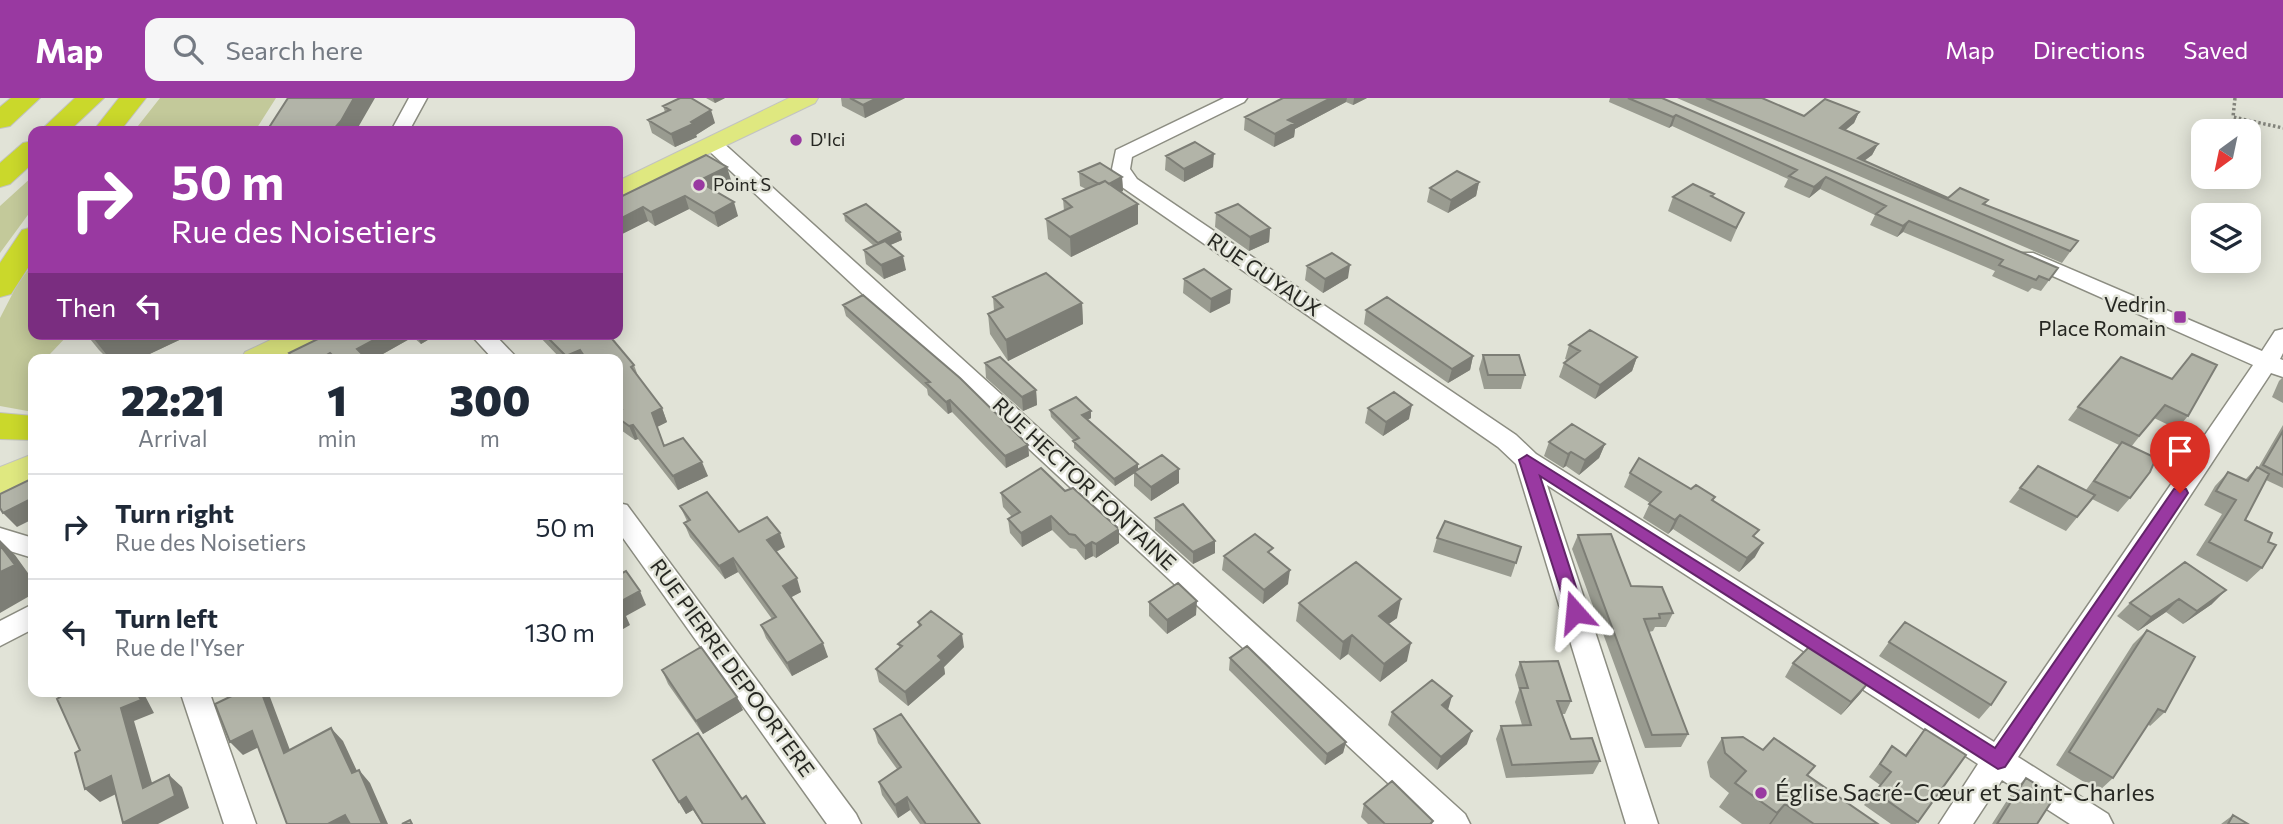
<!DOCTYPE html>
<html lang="en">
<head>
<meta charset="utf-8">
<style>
	body { margin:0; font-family:Commissioner,sans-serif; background:#f6f6f7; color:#1f2937; height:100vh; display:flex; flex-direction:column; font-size:26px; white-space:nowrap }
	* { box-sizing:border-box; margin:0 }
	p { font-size:23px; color:#747a83 }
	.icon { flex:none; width:38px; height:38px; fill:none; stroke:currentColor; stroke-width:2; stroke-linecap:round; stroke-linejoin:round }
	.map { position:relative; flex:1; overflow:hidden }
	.drawer { position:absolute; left:28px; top:256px; width:595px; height:343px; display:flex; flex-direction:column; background:#fff; border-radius:14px; box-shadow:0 4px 18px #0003 }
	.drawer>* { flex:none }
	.banner { position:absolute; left:28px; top:28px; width:595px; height:214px; border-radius:14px; box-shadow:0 4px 18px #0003; background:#9939a1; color:#fff; overflow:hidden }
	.needle { width:46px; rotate:213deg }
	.buttons { position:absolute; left:2191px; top:21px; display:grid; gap:14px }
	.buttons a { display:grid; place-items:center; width:70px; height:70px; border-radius:14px; background:#fff; box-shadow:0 4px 18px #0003; font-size:35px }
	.pin { position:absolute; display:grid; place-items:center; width:60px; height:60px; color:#fff; margin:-72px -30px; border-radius:50% 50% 50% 0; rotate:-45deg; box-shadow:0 0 7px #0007 }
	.pin .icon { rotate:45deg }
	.me { position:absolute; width:77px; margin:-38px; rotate:342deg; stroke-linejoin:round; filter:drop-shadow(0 0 5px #0008) }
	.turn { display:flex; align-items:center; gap:24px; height:147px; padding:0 28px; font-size:32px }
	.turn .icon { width:91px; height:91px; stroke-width:2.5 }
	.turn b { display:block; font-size:49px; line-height:60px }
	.then { display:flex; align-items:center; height:66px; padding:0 28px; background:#0003; gap:14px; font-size:26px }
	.eta { display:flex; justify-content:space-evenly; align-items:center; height:119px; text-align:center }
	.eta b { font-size:42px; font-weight:800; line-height:49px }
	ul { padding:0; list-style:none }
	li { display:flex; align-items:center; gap:21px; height:105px; padding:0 28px; border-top:2px solid #e0e1e3 }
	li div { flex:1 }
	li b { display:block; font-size:26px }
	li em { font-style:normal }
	header { display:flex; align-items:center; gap:42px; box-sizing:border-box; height:98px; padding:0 35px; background:#9939a1; color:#fff }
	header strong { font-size:33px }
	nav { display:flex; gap:38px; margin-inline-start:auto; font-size:24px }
	.search { width:490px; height:63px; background:#f6f6f7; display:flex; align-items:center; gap:18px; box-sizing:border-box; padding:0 24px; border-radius:14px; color:#747a83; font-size:26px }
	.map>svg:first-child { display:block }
	.green { fill:#c3c99a }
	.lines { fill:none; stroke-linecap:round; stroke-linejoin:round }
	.minor-casing { stroke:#8c8d82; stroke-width:3 }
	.major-casing { stroke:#c2c3c1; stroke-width:2 }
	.highway-casing { stroke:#c2c3c1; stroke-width:2 }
	.path { stroke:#83847c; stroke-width:3.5; stroke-dasharray:2.5 2.5; stroke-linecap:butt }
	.minor { fill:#fff; fill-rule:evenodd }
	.major { fill:#dfe880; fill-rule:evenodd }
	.highway { fill:#cad82b; fill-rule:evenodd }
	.wall { fill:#999b90 }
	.shaded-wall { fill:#7d7e76 }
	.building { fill:#b2b4a8; stroke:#7d7e76; stroke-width:2 }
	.route { fill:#9939a1; stroke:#632569; stroke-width:2 }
	.poi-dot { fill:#9939a1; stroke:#e1e3d7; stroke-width:2.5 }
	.labels { text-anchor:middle; stroke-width:5; stroke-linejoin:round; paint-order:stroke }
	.far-poi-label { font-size:18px; fill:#262722; stroke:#e1e3d7; text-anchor:start }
	.street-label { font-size:21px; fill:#262722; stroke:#e1e3d7 }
	.poi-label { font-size:21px; fill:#262722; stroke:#e1e3d7; text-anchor:end }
	.near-poi-label { font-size:24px; fill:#262722; stroke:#e1e3d7; text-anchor:start }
</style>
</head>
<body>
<header>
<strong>Map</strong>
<div class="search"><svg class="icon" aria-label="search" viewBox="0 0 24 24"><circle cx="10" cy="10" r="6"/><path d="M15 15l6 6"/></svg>Search here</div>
<nav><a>Map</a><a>Directions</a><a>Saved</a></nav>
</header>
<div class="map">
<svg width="2283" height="726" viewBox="0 0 2283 726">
	<rect width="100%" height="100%" fill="#e1e3d7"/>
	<path class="green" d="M160 0H276L255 33H134Z
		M33 78V110L0 155V108Z
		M33 165V236H69L50 256 52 261H33V314L0 308V220L17 187Z"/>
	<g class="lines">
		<g class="minor-casing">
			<path id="minor" d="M409 0H427L409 33H391Z
				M1224 0H1247L1244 4 1132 59 1130 71 1137 81 1516 337 1536 356 1994 644 2253 267 2019 163 2016 159 2019 155H2033L2262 253 2275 233 2283 231V255L2280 261 2283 262V279L2271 275 2018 659 2108 716 2113 726H2070L2002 682 1973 726H1939L1978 666 1547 387 1658 726H1626L1516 366 1498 349 1122 89 1112 71 1116 52Z
				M713 40 720 42 1465 716 1470 726H1432L706 50 704 46Z
				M470 236H494L518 261H493Z
				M618 405 627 407 856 716 861 726H827L618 433Z
				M0 430 33 440V460L0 450Z
				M33 506V531L0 548V523Z
				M180 593H209L256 726H224Z"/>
		</g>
		<g class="major-casing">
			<path id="major" d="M789 0H818L815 5 618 99V83Z
				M283 236H321C306 260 266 261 241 261L245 254Z
				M33 356V380L0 395V369Z"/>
		</g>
		<g class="highway-casing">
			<path id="highway" d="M11 0H40L10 28 0 30V9Z
				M75 0H104L69 33H40Z
				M119 0H146L120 33H93Z
				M33 43V65L10 86 0 89V65L23 45Z
				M33 129V162L11 196 0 199V165L22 132Z
				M0 315 33 318V342L0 341Z"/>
		</g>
		<path class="path" d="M2235 0 2233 19 2283 30"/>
		<use href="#minor" class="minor"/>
		<use href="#major" class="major"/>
		<use href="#highway" class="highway"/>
	</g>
	<path class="wall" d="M706 0H725L715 5Z
		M841 0H905L865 20 842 8Z
		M1283 0H1367L1353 7 1346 4 1295 31 1294 39 1274 49 1244 32 1245 19Z
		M1610 0H1662L2050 181 2041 193 2032 190 2028 194 1992 178 1995 173 1953 155 1903 134 1897 139 1870 127 1875 117 1820 91 1809 100 1784 89 1788 81 1672 28 1669 30 1609 4Z
		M1677 0H1762L1804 18 1859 14 1854 25 1845 32 1878 46 1872 57 1864 63 1948 100 1988 102 1985 107 2078 143 2062 165Z
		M663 8 715 25 696 37 697 39 675 49 652 35 648 22 665 14Z
		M1166 58 1213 69 1184 84 1165 72Z
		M1079 74 1122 79 1123 93 1120 94 1138 106V126L1071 159 1048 141 1046 121 1064 113 1063 101 1086 91 1080 88Z
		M731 82 713 92 738 118 718 129 689 111 655 128 648 123 618 138V100Z
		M1479 84 1476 98 1448 115 1427 104 1430 90Z
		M1714 96 1713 99 1738 128 1731 144 1668 113 1673 99Z
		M1216 115 1270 130 1269 144 1249 153 1215 129Z
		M844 116 900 134 902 142 890 147 906 172 884 181 866 166 864 152 874 148 845 123Z
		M1307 168 1348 180 1323 195 1305 182Z
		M1184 181 1231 191 1230 205 1210 215 1183 195Z
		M993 199 1082 205 1083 226 1008 263 990 236 988 216 994 213Z
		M843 207 1028 347 1029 358 1006 370 952 314 948 316 928 297 927 291 846 218Z
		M1366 212 1473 258 1470 272 1448 285 1364 226Z
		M86 236H192L139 261H108L99 252Z
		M328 236H438L421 246 413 239 374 261H293L289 255Z
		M537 236H608L634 267 638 278 662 310 667 324 657 329 664 348 708 378 678 392 638 341 635 342 618 330V313L619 312 618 311V261H561Z
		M1569 247 1637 259 1632 273 1595 301 1559 279 1564 265 1567 262 1565 261Z
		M1483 257 1525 277 1521 291H1484L1479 271Z
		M2121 259 2188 318 2177 331 2154 320 2131 349 2130 400 2118 414 2092 401 2066 433 2009 404 2020 390 2086 392 2119 347 2068 322 2078 309Z
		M985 265 1036 292 1037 307 1023 313 986 280Z
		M2283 279V305L2272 299 2279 283Z
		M1368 310 1409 321 1383 338 1365 325Z
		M1050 312 1091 313V320L1087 322 1138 366V372L1179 371V385L1151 403 1134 388V375L1115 388 1074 350V343L1051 319Z
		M2283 327V390L2266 382 2245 422 2268 444 2262 470 2247 484 2196 457 2222 416 2204 407 2215 388 2228 374 2245 382 2257 369 2258 370Z
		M1549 344 1605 346 1599 360 1579 377 1566 368 1563 370 1544 358Z
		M1630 375 1715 399 1713 403 1754 439 1755 459 1739 474 1673 431 1668 436 1643 420 1650 405 1624 389Z
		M1065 393 1119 431V445L1096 460 1093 458 1085 462 1076 451 1070 450 1052 432 1022 449 1010 435 1008 421 1012 419 1003 409 1001 395Z
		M680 408 739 434 785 449 776 454 801 494 791 499 828 559 792 578 766 540 761 527 772 521 738 474 725 481 690 439 684 425 687 423Z
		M1155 420 1215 455 1193 466 1155 432Z
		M1578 437 1631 488 1673 515 1666 529H1655L1653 533 1649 534 1688 636 1681 649 1645 650 1572 451Z
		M1437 440 1521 449 1511 479 1433 454Z
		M1224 458H1272L1288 486 1263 506 1222 472Z
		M2185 464 2212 506 2183 526 2166 514 2138 533 2117 518 2130 505Z
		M1149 504 1196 517 1167 536 1149 518Z
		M1299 505 1397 520 1388 526 1407 563 1380 584 1348 556 1340 562 1296 523Z
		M918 524 964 549 944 569 945 576 908 608 879 584 876 571 900 551 898 546 919 529Z
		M2147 532 2165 614 2150 628 2148 626 2113 680 2099 693 2056 667 2133 546Z
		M1889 544 1991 607 1979 621 1879 558Z
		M1230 560 1346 644 1343 655 1325 667 1229 572Z
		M1520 564 1571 603 1565 616H1562L1571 641 1600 663 1593 676 1506 680 1496 641 1501 628 1522 627 1515 604 1519 592 1515 577Z
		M1793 565 1870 583 1860 596 1841 617 1785 579Z
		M662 572 743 612 703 636 668 586Z
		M1448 612 1467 646 1437 672 1388 627 1392 614Z
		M874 631 980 726H920L910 712 898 720 882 697 879 684 897 671 878 645Z
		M1925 631 1966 657 1916 726H1891L1864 707 1880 687 1869 679 1892 648 1905 657Z
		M1722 640 1808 678 1878 726H1742L1719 709 1729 695 1710 679 1707 664Z
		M653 662 742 701 765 726H702L693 712 686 716Z
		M2026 680 2037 726H1992L2013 693Z
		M1364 706 1433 723 1432 726H1368L1361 719Z
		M2233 717 2248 726H2221Z"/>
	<path class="shaded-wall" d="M354 0H375L356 33H332Z
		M713 0H725L715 5Z
		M877 0H905L865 20 863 7Z
		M1331 0H1347L1346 4 1295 31 1294 39 1274 49 1275 36 1288 22Z
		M1354 0H1367L1353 7Z
		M711 12 715 25 696 37 697 39 675 49 671 36Z
		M1859 14 1854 25 1835 41 1840 30Z
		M1676 17 1672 28 1669 30 1673 19Z
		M1878 46 1872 57 1861 65 1858 60Z
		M1214 56 1213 69 1184 84V71Z
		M727 69 731 82 702 97 698 83Z
		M1122 79 1123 93 1104 102V88Z
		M1826 79 1820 91 1809 100 1814 89Z
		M1479 84 1476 98 1448 115 1451 102Z
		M685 98 689 111 655 128 651 114Z
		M734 104 738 118 718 129 714 115Z
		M1138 106V126L1071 159 1070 139Z
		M643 109 648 123 618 138V122Z
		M1909 123 1903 134 1897 139 1903 128Z
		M1270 130 1269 144 1249 153 1250 139Z
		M900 134 902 142 879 152 878 145Z
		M903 158 906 172 884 181 881 167Z
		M1350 167 1348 180 1323 195 1325 181Z
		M1231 191 1230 205 1210 215 1211 201Z
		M1082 205 1083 226 1008 263 1006 242Z
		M115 236H192L139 261H110L94 241Z
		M385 236H411L413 239 374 261H355L357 251Z
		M416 236H438L421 246Z
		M580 252 583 261H567L566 258Z
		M330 255 334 261H320Z
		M1473 258 1470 272 1448 285 1452 271Z
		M1637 259 1632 273 1595 301 1600 287Z
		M1036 292 1037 307 1023 313 1022 299Z
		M950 302 952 314 948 316 946 304Z
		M1412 307 1409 321 1383 338 1386 324Z
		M662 310 667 324 657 329 652 315Z
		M1091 313V320L1083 324 1082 317Z
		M633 327 638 341 635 342 629 328Z
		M1605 346 1599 360 1579 377 1585 362Z
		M1028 347 1029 358 1006 370 1005 358Z
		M1571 354 1566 368 1563 370 1568 356Z
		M702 364 708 378 678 392 673 378Z
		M1138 366V373L1115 388 1114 381Z
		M1179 371V385L1151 403V389Z
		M33 400V421L17 429 3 415Z
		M1680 417 1673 431 1668 436 1675 422Z
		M1051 418 1052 432 1022 449 1021 435Z
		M1119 431V445L1096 460V446Z
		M780 435 785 449 771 456 767 442Z
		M0 442 15 457 33 482V496L0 515Z
		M1215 443V455L1193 466V454Z
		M1092 444 1093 458 1085 462V448Z
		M1763 445 1755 459 1739 474 1747 460Z
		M733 460 738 474 725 481 719 468Z
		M1290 472 1288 486 1263 506 1264 492Z
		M797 480 801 494 788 501 783 488Z
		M2226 492 2212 506 2183 526 2197 513Z
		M640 493 646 507 626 518 630 527 618 534V505Z
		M1401 501 1397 520 1375 536 1379 518Z
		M2179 501 2166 514 2138 533 2151 519Z
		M1197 503 1196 517 1167 536V522Z
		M962 536 964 549 944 569 945 576 908 608 905 594 938 558Z
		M1352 537 1348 556 1340 562 1343 544Z
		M823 545 828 559 792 578 787 565Z
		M1411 545 1407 563 1380 584 1384 566Z
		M1870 583 1860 596 1841 617 1851 604Z
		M136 593H144L143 594 154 615 134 623 157 702 143 690 121 610Z
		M261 593H265L270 599 296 668 284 655Z
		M1452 598 1448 612 1442 607Z
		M737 599 743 612 703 636 696 623Z
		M331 630 343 643 364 688 352 675Z
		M252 633 265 646 243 657 230 644Z
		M1472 633 1467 646 1437 672 1441 659Z
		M1346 644 1343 655 1325 667 1327 656Z
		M359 672 370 685 388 726H382Z
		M169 677 182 689 189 710 158 726H124L123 725Z
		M111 678 126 691 100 704 85 691Z
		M686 699 693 712 686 716 679 704Z
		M907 699 910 712 898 720 895 707Z
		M1785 706 1771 726H1769L1777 715Z
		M345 717 354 726H328Z"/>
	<path class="building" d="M288 0H354L341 23 332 33H262L264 31H268Z
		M680 0H691L711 12 691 24 693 26 671 36 648 22 670 12 663 8Z
		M850 0H877L863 7Z
		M1283 0H1331L1288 22 1295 25 1275 36 1245 19Z
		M1628 0H1662L2058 170 2049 182 2039 178 2036 182 1999 167 2003 162 1960 144 1909 123 1903 128 1876 116 1886 108 1826 79 1814 89 1789 78 1797 72 1676 17 1673 19Z
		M1706 0H1762L1804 18 1825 1 1859 14 1840 30 1878 46 1858 60 1948 100 1960 90 1988 102 1983 106 2078 143 2070 153Z
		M1195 44 1214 56 1184 71 1166 58Z
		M706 57 727 69 698 83 734 104 714 115 685 98 651 114 643 109 618 122V100Z
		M1100 65 1122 79 1109 86 1105 83 1099 86 1079 74Z
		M1457 73 1479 84 1451 102 1430 90Z
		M1105 83 1138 106 1070 139 1046 121 1072 109 1063 101Z
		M1693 86 1714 96 1711 98 1744 115 1736 130 1673 99Z
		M866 106 900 134 878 145 844 116Z
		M1238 106 1270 130 1250 139 1216 115Z
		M885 143 903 158 881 167 864 152Z
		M1332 155 1350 167 1325 181 1307 168Z
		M1204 171 1231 191 1211 201 1184 181Z
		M1046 175 1082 205 1006 242 988 216 1003 209 993 199Z
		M863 197 960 280 1028 347 1005 358 950 302 946 304 926 285 930 284 843 207Z
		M1387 199 1473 258 1452 271 1366 212Z
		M1590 232 1637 259 1600 287 1564 265 1580 253 1569 247Z
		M89 236H115L94 241Z
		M328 236H385L357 251 363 257 355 261H336L330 255 320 261H295L289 255Z
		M544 236H608L634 267 631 269 662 310 652 315 664 348 683 340 702 364 673 378 633 327 629 328 618 320V313L622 311 618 305V261H586L580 252 566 258Z
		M2192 256 2217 267 2188 318 2165 307 2139 338 2078 309 2121 259 2172 281Z
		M1483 257H1519L1525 277H1488Z
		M1000 259 1036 292 1022 299 985 265Z
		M1394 294 1412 307 1386 324 1368 310Z
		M1076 299 1091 313 1082 317 1138 366 1114 381 1073 343 1079 340 1050 312Z
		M1572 326 1605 346 1585 362 1571 354 1568 356 1549 344Z
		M2283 333V377L2263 367Z
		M2122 344 2156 360 2150 374 2130 400 2094 383Z
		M1162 357 1179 371 1151 389 1134 374Z
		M1639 360 1691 391 1696 387 1715 399 1712 402 1759 432 1753 438 1763 445 1747 460 1680 417 1675 422 1649 406 1661 394 1630 375Z
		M2038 368 2095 397 2077 419 2020 390Z
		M2257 369 2269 376 2245 422 2272 435 2268 444 2276 447 2262 470 2209 444 2236 402 2216 393 2228 374 2248 383Z
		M1041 370 1065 393 1073 390 1119 431 1096 446 1092 444 1085 448 1075 437 1069 436 1051 418 1021 435 1008 421 1020 414 1001 395Z
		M33 380V400L3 415 0 410V396Z
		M707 394 739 434 767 419 780 435 767 442 797 480 783 488 823 545 787 565 761 527 776 519 733 460 719 468 684 425 690 422 680 408Z
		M1183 406 1215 443 1193 454 1155 420Z
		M1445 423 1521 449 1516 465 1437 440Z
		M1255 436 1273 450 1268 454 1290 472 1264 492 1224 458Z
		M1611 436 1631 488 1662 489 1673 515 1659 516 1660 520 1644 521 1688 636 1652 637 1578 437Z
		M0 447 15 467 0 474Z
		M1356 464 1401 501 1379 518 1411 545 1384 566 1352 537 1343 544 1299 505Z
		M2185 464 2226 492 2197 513 2179 501 2151 519 2130 505Z
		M626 473 640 493 618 505V477Z
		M1178 485 1197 503 1167 522 1149 504Z
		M618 505 623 514 618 516Z
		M931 513 962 536 938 558 942 562 905 594 876 571 902 548 898 546 921 527 918 524Z
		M1905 524 2006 584 1991 607 1889 544Z
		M2147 532 2195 559 2165 614 2158 611 2113 680 2069 654Z
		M1813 545 1870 583 1851 604 1793 565Z
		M1247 548 1346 644 1327 656 1230 560Z
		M701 549 737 599 696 623 662 572Z
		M1558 563 1571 603H1557L1571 641 1592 640 1600 663 1512 667 1501 628 1531 627 1520 590H1528L1520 564Z
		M1432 582 1452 598 1442 607 1472 633 1441 659 1392 614Z
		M70 593H136L141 602 121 610 143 690 169 677 175 698 123 725 111 678 85 691 75 655 80 652 57 601Z
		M242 593H261L284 655 331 630 352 675 359 672 382 726H350L345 717 328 726H287L252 633 230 644 215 606Z
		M901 616 980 726H926L907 699 895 707 879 684 901 669 874 631Z
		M1925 631 1966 657 1918 724 1875 694 1891 674 1880 666 1892 648 1906 658Z
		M698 635 742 701 746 698 765 726H703L686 699 679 704 653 662Z
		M1743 639 1763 652 1774 640 1815 668 1807 677 1878 726H1814L1785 706 1777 715 1735 685 1746 673 1725 655 1722 640Z
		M2026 680 2055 698 2037 726H1997Z
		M1392 683 1433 723 1430 726H1385L1364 706Z
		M2233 717 2248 726H2228Z
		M410 722 412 726H402Z"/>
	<path class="route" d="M1527 357 1995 650 2174 391H2186L2188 395 2005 669 1998 671 1540 378 1584 514 1581 519H1569L1519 362Z"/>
	<g class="poi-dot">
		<circle cx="796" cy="42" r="7"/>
		<circle cx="699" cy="87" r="7"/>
		<rect x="2173" y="212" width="14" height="14" rx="3.5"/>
		<circle cx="1761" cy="695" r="7"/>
	</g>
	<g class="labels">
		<g class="far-poi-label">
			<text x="810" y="48">D'Ici</text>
			<text x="713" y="93">Point S</text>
		</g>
		<g class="street-label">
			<text transform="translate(1264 177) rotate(34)" y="7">RUE GUYAUX</text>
			<text transform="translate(1084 386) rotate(43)" y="7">RUE HECTOR FONTAINE</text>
			<text transform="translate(732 570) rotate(54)" y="7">RUE PIERRE DEPOORTERE</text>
		</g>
		<g class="poi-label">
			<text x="2166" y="214">Vedrin<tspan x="2166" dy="24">Place Romain</tspan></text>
		</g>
		<g class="near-poi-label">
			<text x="1775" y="703">Église Sacré-Cœur et Saint-Charles</text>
		</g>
	</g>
</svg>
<div class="buttons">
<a><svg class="needle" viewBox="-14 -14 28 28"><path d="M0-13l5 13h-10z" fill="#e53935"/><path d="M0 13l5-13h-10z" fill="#747a83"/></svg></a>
<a><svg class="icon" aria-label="layers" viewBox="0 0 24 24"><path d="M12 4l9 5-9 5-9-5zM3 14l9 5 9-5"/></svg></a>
</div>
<div class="pin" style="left:2180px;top:395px;background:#d93025"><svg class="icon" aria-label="arrive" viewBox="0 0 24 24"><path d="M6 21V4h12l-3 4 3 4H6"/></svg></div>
<svg class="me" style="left:1575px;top:514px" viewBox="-20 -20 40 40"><path d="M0-17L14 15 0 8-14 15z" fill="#9939a1" stroke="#fff" stroke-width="4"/></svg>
<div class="banner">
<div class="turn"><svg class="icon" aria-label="right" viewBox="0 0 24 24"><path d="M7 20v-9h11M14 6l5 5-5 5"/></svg><div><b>50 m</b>Rue des Noisetiers</div></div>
<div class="then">Then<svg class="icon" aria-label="left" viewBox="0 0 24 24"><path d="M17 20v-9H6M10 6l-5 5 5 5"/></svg></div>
</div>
<section class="drawer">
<div class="eta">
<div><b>22:21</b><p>Arrival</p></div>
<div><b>1</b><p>min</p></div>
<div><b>300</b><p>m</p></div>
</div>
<ul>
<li><svg class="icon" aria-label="right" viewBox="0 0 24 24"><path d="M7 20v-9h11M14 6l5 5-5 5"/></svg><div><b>Turn right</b><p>Rue des Noisetiers</p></div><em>50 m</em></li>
<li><svg class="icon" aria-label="left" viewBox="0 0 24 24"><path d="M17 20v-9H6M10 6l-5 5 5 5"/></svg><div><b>Turn left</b><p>Rue de l'Yser</p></div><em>130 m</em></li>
</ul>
</section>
</div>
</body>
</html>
